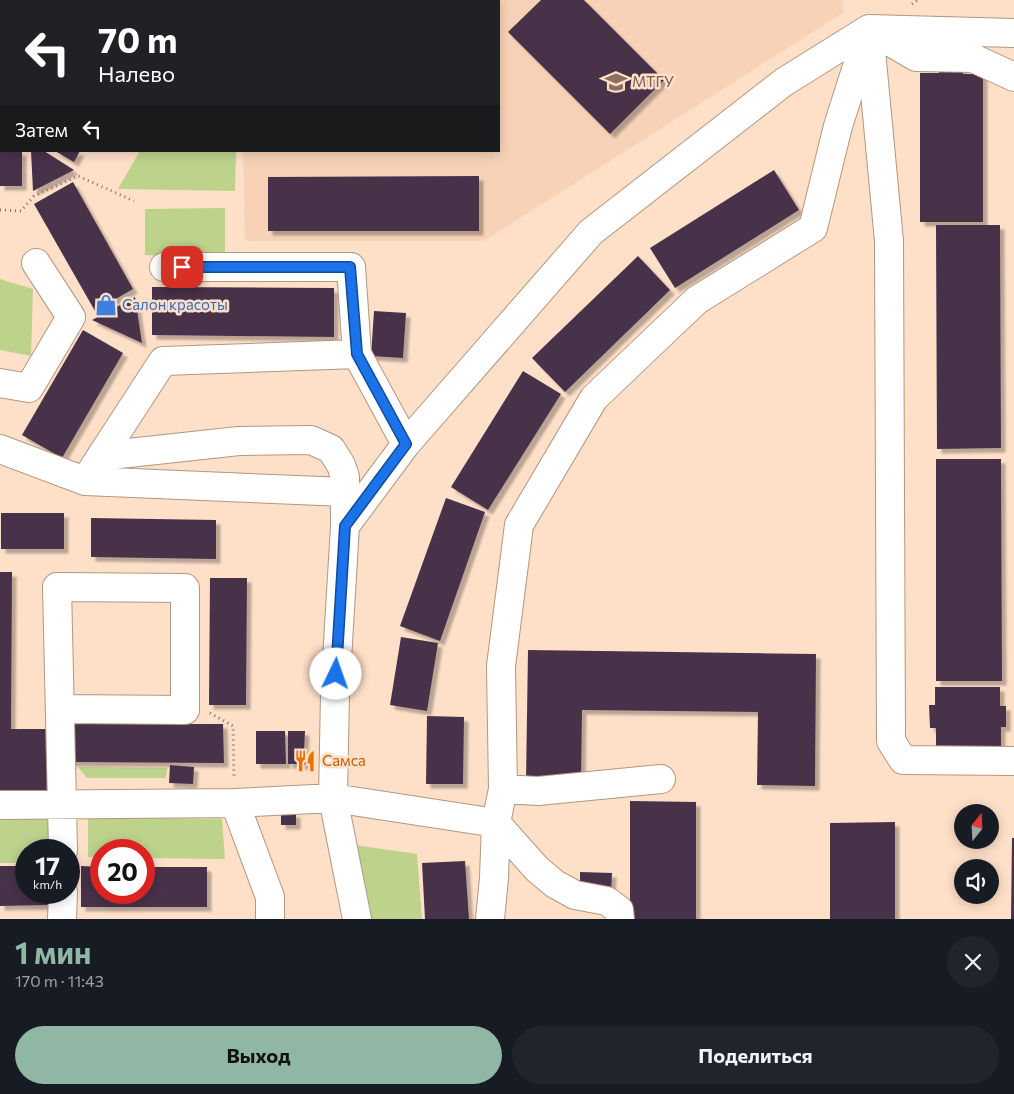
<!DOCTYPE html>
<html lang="ru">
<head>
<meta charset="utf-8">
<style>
	body { margin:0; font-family:Commissioner,sans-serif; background:#20242c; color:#f1f3f6; height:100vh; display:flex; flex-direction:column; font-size:19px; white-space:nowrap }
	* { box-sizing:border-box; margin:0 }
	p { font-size:16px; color:#9ea1a6 }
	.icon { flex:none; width:28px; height:28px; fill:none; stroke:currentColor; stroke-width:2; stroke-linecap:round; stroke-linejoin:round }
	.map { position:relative; height:919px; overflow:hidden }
	.drawer { display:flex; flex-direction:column; background:#171b24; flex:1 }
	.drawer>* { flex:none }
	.banner { position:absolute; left:0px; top:0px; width:500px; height:152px; box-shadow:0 2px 12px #0003; background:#202124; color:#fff; overflow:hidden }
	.needle { width:32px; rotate:18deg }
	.controls { position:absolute; left:954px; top:804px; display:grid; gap:10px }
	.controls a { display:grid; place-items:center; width:45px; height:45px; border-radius:50%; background:#171b24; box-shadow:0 2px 12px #0003; font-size:25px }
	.speed { position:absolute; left:15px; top:839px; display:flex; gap:10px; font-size:25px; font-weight:700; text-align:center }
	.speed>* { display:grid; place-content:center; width:65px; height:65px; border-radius:50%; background:#171b24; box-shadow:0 2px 12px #0003; line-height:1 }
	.speed small { font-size:12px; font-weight:400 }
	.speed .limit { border:8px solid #d22; background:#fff; color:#111 }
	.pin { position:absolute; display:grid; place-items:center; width:42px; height:42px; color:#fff; margin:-21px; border-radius:10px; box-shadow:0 2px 8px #0006 }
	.me { position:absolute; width:55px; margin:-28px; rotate:3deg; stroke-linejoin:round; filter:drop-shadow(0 0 4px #0008) }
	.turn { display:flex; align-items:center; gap:18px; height:105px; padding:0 15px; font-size:22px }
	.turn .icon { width:65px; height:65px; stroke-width:2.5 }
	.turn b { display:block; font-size:35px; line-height:42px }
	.then { display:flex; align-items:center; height:48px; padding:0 15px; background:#0003; gap:10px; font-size:19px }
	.round { display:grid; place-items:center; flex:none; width:52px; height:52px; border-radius:26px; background:#20242c }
	.overview { display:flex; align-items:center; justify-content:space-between; height:85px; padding:0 15px }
	h1 { font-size:30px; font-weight:700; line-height:38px; color:#90b7a4 }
	.action { display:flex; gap:10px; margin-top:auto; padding:10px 15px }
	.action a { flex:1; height:58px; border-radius:30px; background:#90b7a4; color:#111; font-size:20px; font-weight:700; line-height:58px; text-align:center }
	.action a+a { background:#20242c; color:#f1f3f6 }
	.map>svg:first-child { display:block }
	.built { fill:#f7d2b6 }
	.green { fill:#bdd38c }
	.building { fill:#46334a; filter:url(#shadow) }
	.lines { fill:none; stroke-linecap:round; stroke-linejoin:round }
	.minor-casing { stroke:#b39780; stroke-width:30 }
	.path { stroke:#867263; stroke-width:3; stroke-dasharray:1 4; stroke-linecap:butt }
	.minor { stroke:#fff; stroke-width:28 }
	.route-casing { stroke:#114b97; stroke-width:12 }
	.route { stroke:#1a73e8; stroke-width:9 }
	.labels { text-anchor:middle; stroke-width:5; stroke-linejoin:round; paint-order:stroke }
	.education-label { font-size:15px; fill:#785e54; stroke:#fedfc8; text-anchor:start }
	.shop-label { font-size:15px; fill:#366cbe; stroke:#fedfc8; text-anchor:start }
	.food-label { font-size:15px; fill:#c56008; stroke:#fedfc8; text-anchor:start }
</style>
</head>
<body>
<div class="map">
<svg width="1014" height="919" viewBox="0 0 1014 919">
	<defs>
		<filter id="shadow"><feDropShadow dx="4.5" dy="4.5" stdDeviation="1" flood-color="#0004"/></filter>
	</defs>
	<rect width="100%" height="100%" fill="#fedfc8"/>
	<path class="built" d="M241 0H842L844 12 484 241H245L243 151H499V1Z"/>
	<path class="green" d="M140 151H236L235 191 118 189Z
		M225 208V259L145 255V209Z
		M0 279 33 289 31 356 0 350Z
		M78 767 167 768 166 778H87Z
		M0 817 55 818 54 850H26V863H0Z
		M88 817 222 819 225 859 144 858V850H101V857H88Z
		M348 844 417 854 422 919H363Z"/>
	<path class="building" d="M541 0H584L664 80 610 134 508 32Z
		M939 68H963V74H983V222H920V73H939Z
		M0 151H22V186H0Z
		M31 151H44L74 170 33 191Z
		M55 151H80L74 162Z
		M774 170 799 210 675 288 650 248Z
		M479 176V231H268V177Z
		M73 182 133 289 95 311 34 204Z
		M936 225H1000L1001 448 937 449Z
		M638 256 670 290 565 392 532 358Z
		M152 287 334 288V337L152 335Z
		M135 297 142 343 92 320Z
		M374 311 406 313 403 358 371 356Z
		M83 330 123 353 62 458 22 435Z
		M523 371 561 394 488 510 451 487Z
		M936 459H1001L1002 681H936Z
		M446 498 485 512 440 641 400 626Z
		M1 513H64V549H1Z
		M91 518 216 520V559L91 557Z
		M0 572H12L11 729H54V792H0Z
		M210 578H247L246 705H209Z
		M401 637 438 643 427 711 390 705Z
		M528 650 816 654 815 786 757 785 758 712 582 710 581 782 526 781Z
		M935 687H1000V706H1006V727H1001V748H936V728H930L929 705H935Z
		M427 716 464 717 463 784H426Z
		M67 724H223L224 763 69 762Z
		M256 731H285L286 764H256Z
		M288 731H305L304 752H298V764H288Z
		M300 756 310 757 309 765H300Z
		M170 765 194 767 193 784 169 783Z
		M630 801 696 802V919H630Z
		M281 813H296V825H281Z
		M895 822V919H830V823Z
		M1012 838H1014V919H1011Z
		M465 861 469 919H425L422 863Z
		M0 866H26V892H47L48 905 0 906Z
		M81 866 101 867V892H144V867H207V907H81Z
		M580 872 612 873 611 893 580 891Z"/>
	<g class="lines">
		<g class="minor-casing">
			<path id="minor" d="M44 0 45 1
				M870 30 916 57 973 58 1014 77
				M870 40 889 241 891 741 903 760 1014 761
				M0 113H1
				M357 354 406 444
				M0 383 29 388 71 317 36 263
				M0 449 85 481 345 492V526
				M101 456 239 441 311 440 331 449 341 465 345 477V492
				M85 481 163 361 357 354 351 267H164
				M61 709 185 710V588L57 587 63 850
				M503 789 501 666 519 525 594 398 697 300 813 228 838 126 869 29
				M235 803 270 897V919
				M0 805 235 803 333 798 496 823 494 878 490 919
				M62 919 63 892
				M357 919 333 798 335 693 345 526 406 444 591 232 784 82 869 29 1014 33
				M620 919 619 910 607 901 575 895 555 884 537 869 496 823 503 789 538 791 661 779"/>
		</g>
		<path class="path" d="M912 4 918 0
			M0 210 21 211 34 196 78 176 134 201
			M210 713 233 726 234 777"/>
		<use href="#minor" class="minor"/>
	</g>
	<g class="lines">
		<g class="route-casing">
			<path id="route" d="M182 267H350L357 354 406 444 345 526 336 674"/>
		</g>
		<use href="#route" class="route"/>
	</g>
	<defs>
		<g id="university-bare" transform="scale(1.725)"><path d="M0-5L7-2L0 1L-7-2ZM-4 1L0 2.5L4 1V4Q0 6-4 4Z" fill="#8d6e63" stroke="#fedfc8" stroke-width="2.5" paint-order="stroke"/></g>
		<g id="shop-bare" transform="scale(1.725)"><path d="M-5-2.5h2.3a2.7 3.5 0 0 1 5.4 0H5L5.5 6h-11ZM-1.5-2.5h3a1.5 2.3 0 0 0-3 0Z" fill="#3f7fe0" stroke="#fedfc8" stroke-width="2.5" paint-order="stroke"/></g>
		<g id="restaurant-bare" transform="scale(1.725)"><path d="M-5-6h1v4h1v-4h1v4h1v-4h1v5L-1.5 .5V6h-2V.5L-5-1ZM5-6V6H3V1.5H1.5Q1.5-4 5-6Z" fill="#e8710a" stroke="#fedfc8" stroke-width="2.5" paint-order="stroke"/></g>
	</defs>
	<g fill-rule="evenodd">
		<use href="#university-bare" x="616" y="82"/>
		<use href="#shop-bare" x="106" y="305"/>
		<use href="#restaurant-bare" x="305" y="761"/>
	</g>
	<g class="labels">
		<g class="education-label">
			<text x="632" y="87">МТГУ</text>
		</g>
		<g class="shop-label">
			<text x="122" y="310">Салон красоты</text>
		</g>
		<g class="food-label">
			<text x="322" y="766">Самса</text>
		</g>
	</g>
</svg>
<div class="controls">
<a><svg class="needle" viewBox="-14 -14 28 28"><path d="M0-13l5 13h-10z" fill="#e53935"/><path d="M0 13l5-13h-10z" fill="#9ea1a6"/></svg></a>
<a><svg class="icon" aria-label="sound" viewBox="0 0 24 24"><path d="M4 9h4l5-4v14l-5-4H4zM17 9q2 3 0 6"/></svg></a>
</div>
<div class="speed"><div>17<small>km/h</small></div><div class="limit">20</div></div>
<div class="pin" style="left:182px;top:267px;background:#d93025"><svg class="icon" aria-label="arrive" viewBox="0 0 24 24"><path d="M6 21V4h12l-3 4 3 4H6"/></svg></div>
<svg class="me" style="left:336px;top:674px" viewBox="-20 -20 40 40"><circle r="19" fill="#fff"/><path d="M0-13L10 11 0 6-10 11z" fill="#1a73e8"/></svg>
<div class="banner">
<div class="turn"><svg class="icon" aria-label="left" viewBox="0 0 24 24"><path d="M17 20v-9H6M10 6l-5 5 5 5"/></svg><div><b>70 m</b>Налево</div></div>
<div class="then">Затем<svg class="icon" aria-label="left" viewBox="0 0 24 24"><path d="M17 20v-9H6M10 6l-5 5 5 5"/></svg></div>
</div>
</div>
<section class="drawer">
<div class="overview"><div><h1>1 мин</h1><p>170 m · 11:43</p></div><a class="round"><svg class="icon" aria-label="close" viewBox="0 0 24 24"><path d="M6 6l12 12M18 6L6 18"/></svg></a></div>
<div class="action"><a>Выход</a><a>Поделиться</a></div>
</section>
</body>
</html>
